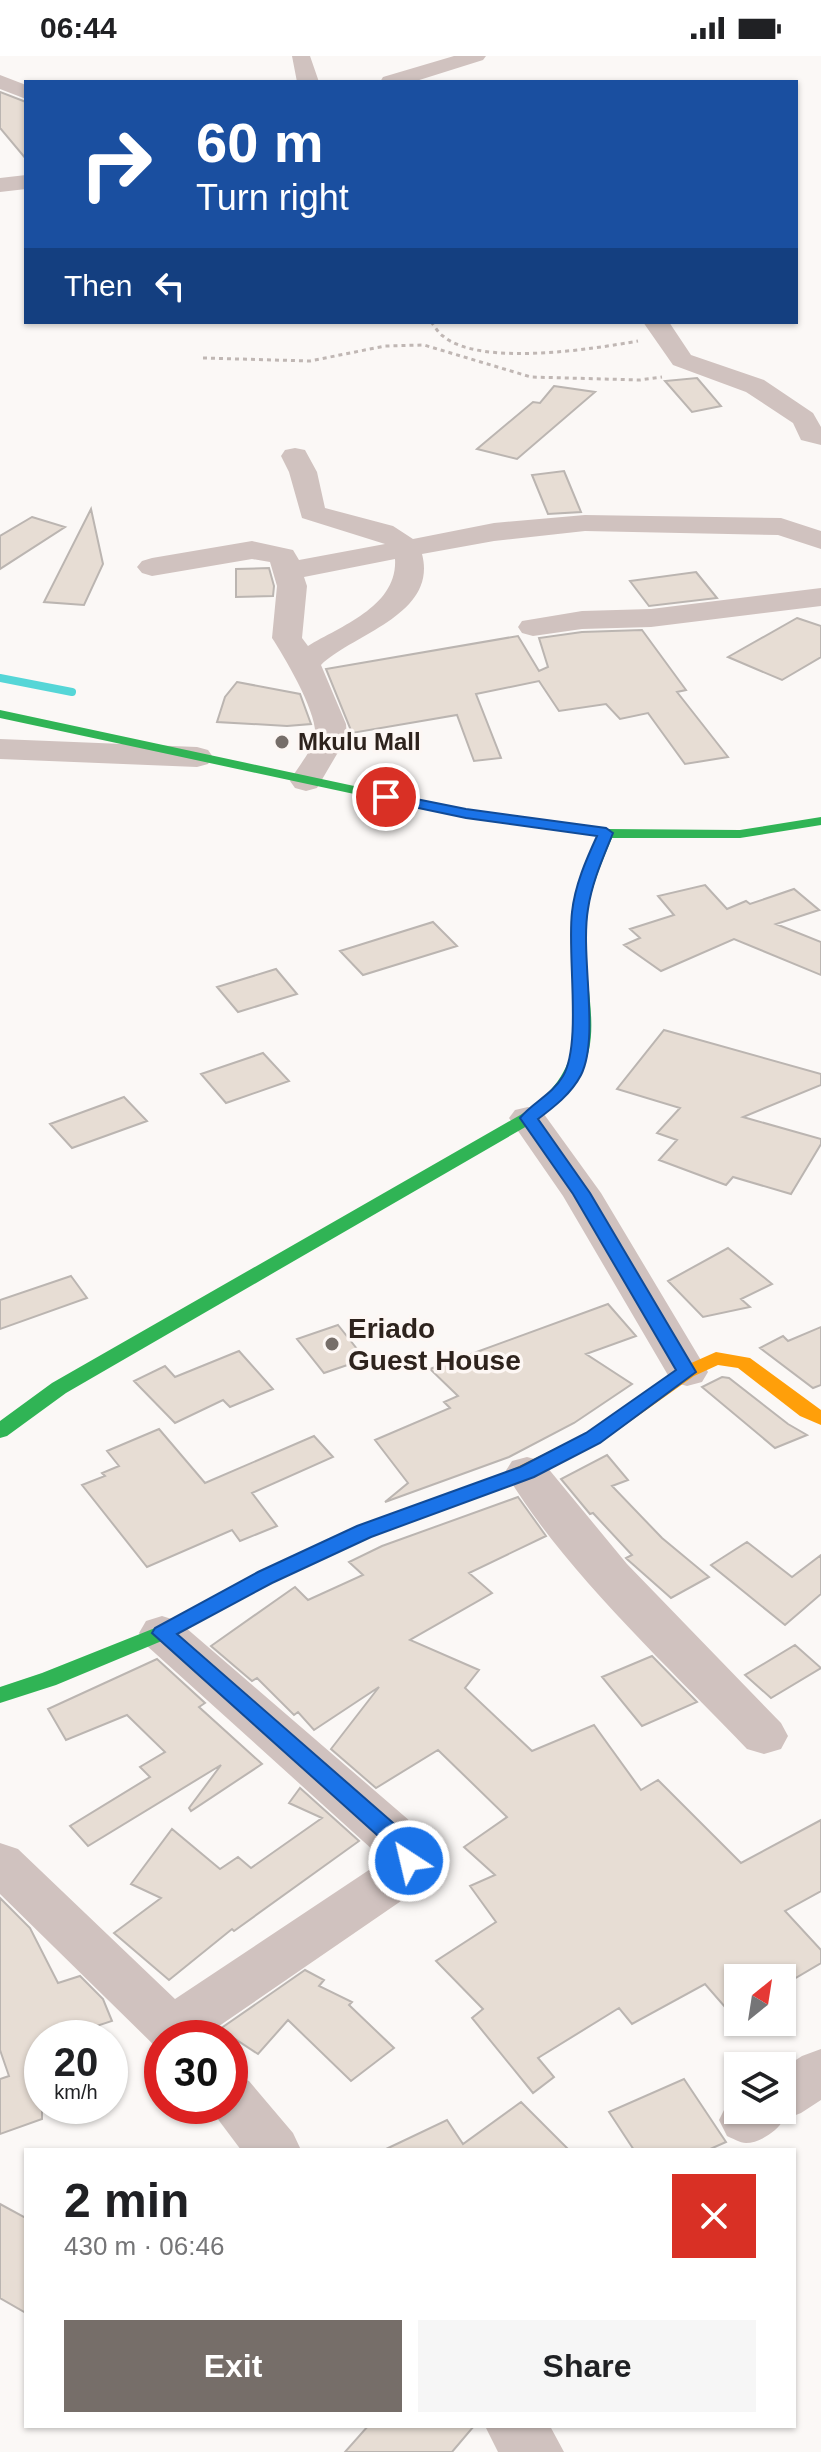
<!DOCTYPE html>
<html lang="en">
<head>
<meta charset="utf-8">
<style>
	body { margin:0; font-family:Arial,sans-serif; background:#f6f6f6; color:#202124; height:100vh; display:flex; flex-direction:column; font-size:30px; white-space:nowrap }
	* { box-sizing:border-box; margin:0 }
	p { font-size:26px; color:#757577 }
	.icon { flex:none; width:44px; height:44px; fill:none; stroke:currentColor; stroke-width:2; stroke-linecap:round; stroke-linejoin:round }
	.map { position:relative; flex:1; overflow:hidden }
	.drawer { position:absolute; left:24px; top:2092px; width:772px; height:280px; display:flex; flex-direction:column; background:#fff; border-radius:0px; box-shadow:0 2px 6px #0004 }
	.drawer>* { flex:none }
	.top-card { position:absolute; left:24px; top:24px; width:774px; height:244px; border-radius:0px; box-shadow:0 2px 6px #0004; background:#1a4fa0; color:#fff; overflow:hidden }
	.needle { width:52px; rotate:30deg }
	.tools { position:absolute; left:724px; top:1908px; display:grid; gap:16px }
	.tools a { display:grid; place-items:center; width:72px; height:72px; border-radius:0px; background:#fff; box-shadow:0 2px 6px #0004; font-size:40px }
	.speed { position:absolute; left:24px; top:1964px; display:flex; gap:16px; font-size:40px; font-weight:700; text-align:center }
	.speed>* { display:grid; place-content:center; width:104px; height:104px; border-radius:50%; background:#fff; box-shadow:0 2px 6px #0004; line-height:1 }
	.speed small { font-size:20px; font-weight:400 }
	.speed .limit { border:12px solid #d22; background:#fff; color:#111 }
	.pin { position:absolute; display:grid; place-items:center; width:68px; height:68px; color:#fff; margin:-34px; border:4px solid #fff; border-radius:50%; box-shadow:0 2px 8px #0007 }
	.me { position:absolute; width:88px; margin:-44px; rotate:325deg; stroke-linejoin:round; filter:drop-shadow(0 0 6px #0008) }
	.turn { display:flex; align-items:center; gap:28px; height:168px; padding:0 40px; font-size:36px }
	.turn .icon { width:104px; height:104px; stroke-width:2.5 }
	.turn b { display:block; font-size:56px; line-height:68px }
	.then { display:flex; align-items:center; height:76px; padding:0 40px; background:#0003; gap:16px; font-size:30px }
	.round { display:grid; place-items:center; flex:none; width:84px; height:84px; border-radius:0px; background:#f6f6f6 }
	.head { display:flex; align-items:center; justify-content:space-between; height:136px; padding:0 40px }
	h1 { font-size:48px; font-weight:700; line-height:60px }
	.primary-button { display:flex; gap:16px; margin-top:auto; padding:16px 40px }
	.primary-button a { flex:1; height:92px; border-radius:0px; background:#766e69; color:#fff; font-size:32px; font-weight:700; line-height:92px; text-align:center }
	.primary-button a+a { background:#f6f6f6; color:#202124 }
	.status { display:flex; justify-content:space-between; align-items:center; height:56px; padding:0 40px; background:#fff; direction:ltr }
	.status svg { height:22px; fill:currentColor }
	.map>svg:first-child { display:block }
	.lines { fill:none; stroke-linecap:round; stroke-linejoin:round }
	.stream { stroke:#55d6d7; stroke-width:8 }
	.building { fill:#e7ddd4; stroke:#bbb5b1; stroke-width:2 }
	.path { stroke:#c0b7b4; stroke-width:3; stroke-dasharray:4 4; stroke-linecap:butt }
	.street { fill:#d0c2bf; fill-rule:evenodd }
	.fast { fill:#30b455; fill-rule:evenodd }
	.slow { fill:#ff9f0a; fill-rule:evenodd }
	.route { fill:#1a73e8; stroke:#114b97; stroke-width:2 }
	.poi-dot { fill:#766e69; stroke:#fdf7f4; stroke-width:3 }
	.labels { text-anchor:middle; stroke-width:7; stroke-linejoin:round; paint-order:stroke }
	.far-poi-label { font-size:24px; font-weight:bold; fill:#2e231d; stroke:#fdf7f4; text-anchor:start }
	.poi-label { font-size:28px; font-weight:bold; fill:#2e231d; stroke:#fdf7f4; text-anchor:start }
</style>
</head>
<body>
<div class="status"><b>06:44</b><svg viewBox="0 0 49 12"><path d="M0 12V9h3v3zM5 12V6h3v6zM10 12V3h3v9zM15 12V0h3v12zM26 1h20v11H26zM47 4h2v5h-2z"/></svg></div>
<div class="map">
<svg width="821" height="2396" viewBox="0 0 821 2396">
	<rect width="100%" height="100%" fill="#fbf8f6"/>
	<g class="lines">
		<path class="stream" d="M0 622 72 636"/>
	</g>
	<path class="building" d="M0 36 26 46V103L0 72Z
		M697 322 721 350 692 356 665 325Z
		M554 330 595 336 517 403 477 393 533 346 540 347Z
		M564 415 581 456 548 458 532 419Z
		M91 453 103 508 84 549 44 546Z
		M32 461 65 471 0 513V480Z
		M269 512 274 530 273 540 236 541V513Z
		M696 516 717 542 649 550 630 525Z
		M797 562 821 570V601L782 624 728 601Z
		M642 574 686 634 677 636 728 701 685 708 648 657 620 663 606 648 559 655 539 625 476 638 501 702 474 705 457 659 352 677 326 613 518 580 539 615 548 611 539 582 582 576Z
		M237 626 300 638 311 668 287 670 217 666 225 641Z
		M705 829 727 853 746 845 750 848 794 833 819 854 776 868 821 886V919L734 883 661 915 624 889 640 882 630 873 674 859 658 840Z
		M433 866 457 890 363 919 340 895Z
		M276 913 297 938 238 956 217 931Z
		M664 974 821 1018V1029L743 1061 821 1083V1088L791 1138 733 1121 726 1129 659 1104 677 1084 657 1077 680 1052 617 1033Z
		M263 997 289 1025 226 1047 201 1018Z
		M124 1041 147 1065 72 1092 50 1068Z
		M728 1192 772 1228 741 1243 750 1251 703 1261 668 1225Z
		M71 1220 87 1242 0 1273V1244Z
		M608 1248 636 1280 586 1298 632 1328 574 1367 509 1401 385 1446 408 1427 375 1384 450 1352 444 1346 458 1340 430 1313Z
		M338 1269 365 1303 324 1317 297 1283Z
		M821 1271V1329L813 1332 760 1292 783 1280 788 1285Z
		M239 1295 273 1333 230 1351 223 1344 175 1367 134 1325 165 1310 175 1321Z
		M722 1321 729 1322 788 1368 807 1379 775 1392 702 1331Z
		M159 1373 205 1427 314 1380 333 1401 252 1437 277 1470 240 1485 232 1474 147 1511 82 1429 105 1420 102 1417 119 1410 107 1395Z
		M607 1399 628 1424 612 1430 662 1482 709 1521 671 1542 628 1504 626 1502 632 1499 593 1457 590 1458 561 1423Z
		M518 1441 546 1480 469 1517 492 1537 410 1584 479 1614 465 1632 532 1695 594 1669 641 1734 658 1724 741 1807 821 1764V1835L785 1855 821 1894V1907L782 1930V1922H738V1956L732 1959 705 1928 632 1968 619 1952 538 2002 554 2021 533 2037 472 1962 483 1953 436 1905 496 1866 470 1830 495 1819 464 1791 507 1761 438 1694 376 1732 331 1693 379 1631 314 1674 298 1656 294 1659 257 1622 252 1625 211 1590 292 1533 295 1531 308 1544 363 1519 349 1506 382 1490Z
		M747 1486 792 1521 821 1499V1538L785 1569 711 1509Z
		M795 1589 821 1612 771 1642 745 1619Z
		M652 1600 697 1646 642 1670 602 1621Z
		M157 1603 205 1647 199 1651 262 1708 191 1755 189 1752 221 1709 88 1790 70 1770 150 1721 140 1711 165 1696 127 1659 66 1684 48 1653Z
		M300 1732 359 1785 234 1875 232 1873 169 1924 114 1877 161 1842 131 1828 172 1773 220 1813 238 1801 251 1812 322 1762 289 1747Z
		M0 1842 30 1872 58 1927 80 1920 103 1943 112 1965 60 1982H42V1988L32 1991 42 2016V2063L0 2078V2023L9 2020 0 1994Z
		M305 1914 324 1924 319 1930 352 1946 349 1949 394 1992 351 2025 288 1964 258 1998 220 1973Z
		M684 2023 726 2086 708 2094H634L609 2056Z
		M521 2046 569 2094H384L447 2064 463 2088Z
		M0 2148 26 2162V2257L0 2242Z
		M368 2370H474L452 2396H345Z"/>
	<g class="lines">
		<path class="path" d="M431 266C435 270 438 277 443 280 479 311 593 293 638 285
			M203 302 310 305 385 290 424 289 531 321 640 324 662 321"/>
		<path class="street" d="M292 0H310L319 26H297Z
			M454 0H486L483 4 413 26H380L383 21Z
			M0 19 26 29V43L0 33Z
			M26 119V133L0 136V122Z
			M643 266H669L691 299 764 324 813 357 821 371V389L801 384 793 367 746 336 673 309Z
			M295 392 305 394 317 416 325 452 393 470 413 483 494 467 585 459 781 462 821 475V493L778 479 585 475 494 485 422 498C438 559 353 578 321 609L346 668 347 681 317 732 306 735 295 732 290 725C297 712 312 695 315 681 319 659 284 600 272 582L277 530 270 506 252 503 152 520 142 517 137 511 142 505 152 502 252 485 293 494 299 504 385 488 302 462 289 416 281 400 285 394ZM395 503C398 550 341 570 308 590L302 582 307 530 304 521Z
			M821 532V550L651 571 582 573 533 580 522 577 518 571 522 565 582 555 651 553Z
			M0 683 197 691 208 694 213 701 208 708 197 711 0 703Z
			M528 1051 541 1054 601 1137 708 1316 702 1326 687 1330 672 1326 563 1140 509 1062 515 1054Z
			M527 1401 542 1405 627 1508 781 1667 788 1680 781 1693 764 1698 747 1693C668 1610 563 1514 505 1416L512 1405Z
			M162 1560 178 1565 425 1778 434 1805 420 1832 206 1979 207 1982H162V1997L0 1838V1787L18 1793 175 1943 384 1804 146 1589 139 1577 146 1565Z
			M821 1993V2044L801 2057 783 2064C778 2075 759 2087 746 2087 740 2087 732 2082 727 2080L719 2064 727 2048 738 2040V2054H782V2013L802 2000Z
			M230 2018 249 2025 293 2077 301 2094H241L208 2050H230Z
			M485 2370H550L564 2396H498Z"/>
		<path class="fast" d="M0 654 466 754 606 773 740 774 821 761V769L740 782H612C600 810 588 839 586 870 582 958 621 1002 534 1066L66 1337 7 1380 0 1382V1365L52 1327 522 1058C549 1039 565 1023 573 990L571 859 580 823 597 780 466 762 0 662Z
			M516 1413 523 1415 526 1420 523 1425 371 1480 272 1526 169 1582 56 1629 0 1647V1631L42 1617 155 1572 258 1516 357 1470Z"/>
		<path class="slow" d="M716 1296 750 1302 821 1354V1369L800 1360 738 1312 718 1309 694 1320 600 1387 523 1425H509L506 1420 509 1415 586 1377 680 1312Z"/>
	</g>
	<path class="route" d="M386 737 466 753 606 772 613 777C603 802 592 826 588 853 580 900 600 981 581 1019 571 1038 554 1051 538 1063L590 1137 696 1316 600 1387 534 1421 371 1481 272 1527 177 1578 415 1786 420 1805 417 1812 409 1814 401 1812 396 1796 152 1577 155 1572 258 1516 357 1470 520 1411 586 1377 676 1314 573 1138 520 1062C533 1046 552 1039 563 1020 582 988 567 898 572 856 575 829 586 804 597 780L466 762 380 744V738Z"/>
	<g class="poi-dot">
		<circle cx="282" cy="686" r="8"/>
		<circle cx="332" cy="1288" r="8"/>
	</g>
	<g class="labels">
		<g class="far-poi-label">
			<text x="298" y="694">Mkulu Mall</text>
		</g>
		<g class="poi-label">
			<text x="348" y="1282">Eriado<tspan x="348" dy="32">Guest House</tspan></text>
		</g>
	</g>
</svg>
<div class="tools">
<a><svg class="needle" viewBox="-14 -14 28 28"><path d="M0-13l5 13h-10z" fill="#e53935"/><path d="M0 13l5-13h-10z" fill="#757577"/></svg></a>
<a><svg class="icon" aria-label="layers" viewBox="0 0 24 24"><path d="M12 4l9 5-9 5-9-5zM3 14l9 5 9-5"/></svg></a>
</div>
<div class="speed"><div>20<small>km/h</small></div><div class="limit">30</div></div>
<div class="pin" style="left:386px;top:741px;background:#d93025"><svg class="icon" aria-label="arrive" viewBox="0 0 24 24"><path d="M6 21V4h12l-3 4 3 4H6"/></svg></div>
<svg class="me" style="left:409px;top:1805px" viewBox="-20 -20 40 40"><circle r="17" fill="#1a73e8" stroke="#fff" stroke-width="3"/><path d="M0-11L8 9 0 5-8 9z" fill="#fff"/></svg>
<div class="top-card">
<div class="turn"><svg class="icon" aria-label="right" viewBox="0 0 24 24"><path d="M7 20v-9h11M14 6l5 5-5 5"/></svg><div><b>60 m</b>Turn right</div></div>
<div class="then">Then<svg class="icon" aria-label="left" viewBox="0 0 24 24"><path d="M17 20v-9H6M10 6l-5 5 5 5"/></svg></div>
</div>
<section class="drawer">
<div class="head"><div><h1>2 min</h1><p>430 m · 06:46</p></div><a class="round" style="background:#d93025;color:#fff"><svg class="icon" aria-label="close" viewBox="0 0 24 24"><path d="M6 6l12 12M18 6L6 18"/></svg></a></div>
<div class="primary-button"><a>Exit</a><a>Share</a></div>
</section>
</div>
</body>
</html>
